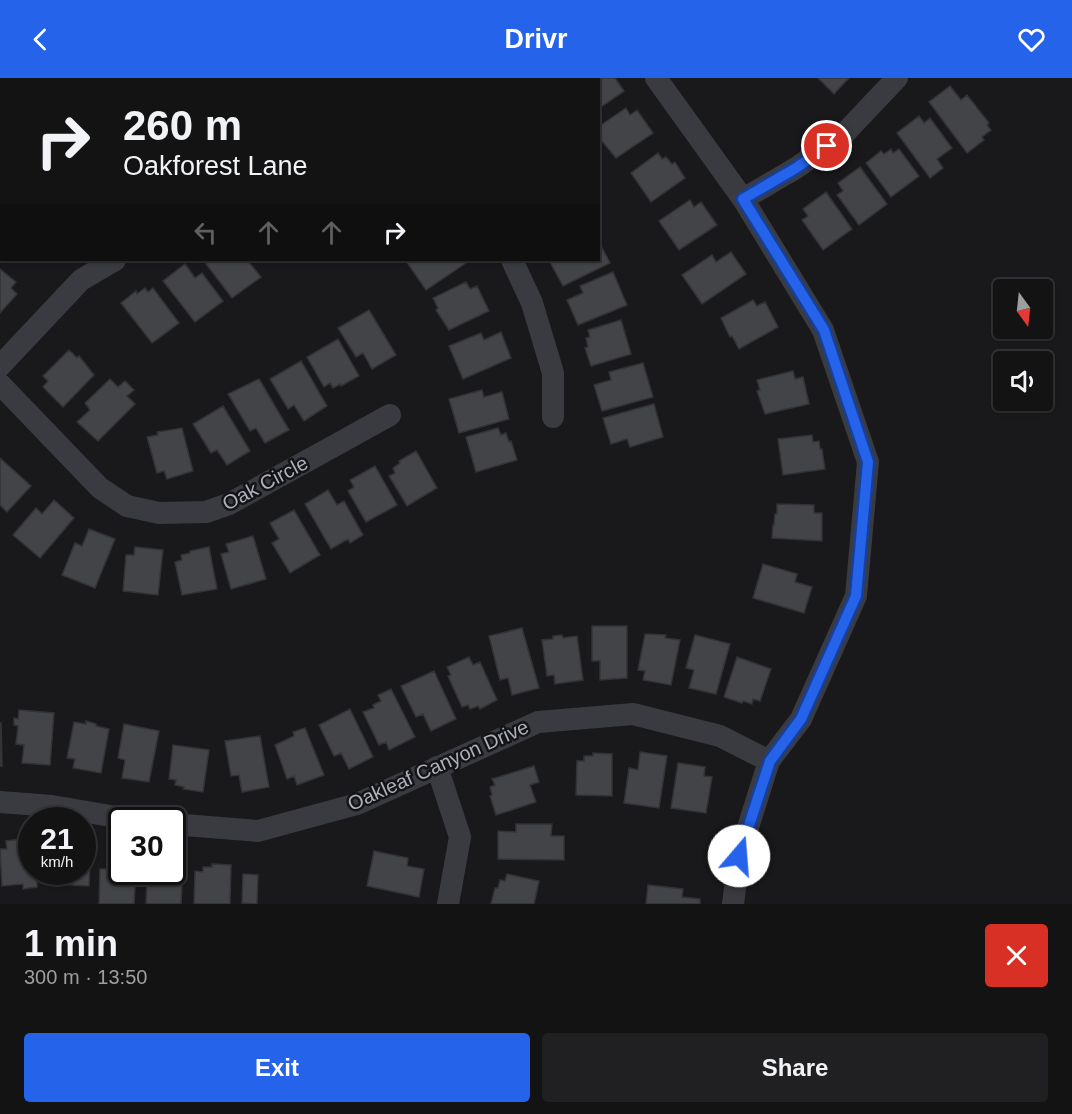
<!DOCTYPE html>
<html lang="en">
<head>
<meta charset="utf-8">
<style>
	body { margin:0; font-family:Helvetica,sans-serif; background:#202022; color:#f1f3f6; height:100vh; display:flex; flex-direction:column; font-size:22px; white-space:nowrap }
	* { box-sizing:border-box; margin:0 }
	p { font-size:20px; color:#9d9ea0 }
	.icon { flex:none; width:33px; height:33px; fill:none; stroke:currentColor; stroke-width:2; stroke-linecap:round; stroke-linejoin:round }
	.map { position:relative; height:826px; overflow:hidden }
	.drawer { display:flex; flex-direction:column; background:#131314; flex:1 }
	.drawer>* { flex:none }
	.top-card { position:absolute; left:0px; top:0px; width:600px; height:183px; box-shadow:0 2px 4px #0004,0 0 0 2px #323234; background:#131314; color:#f1f3f6; overflow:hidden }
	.needle { width:39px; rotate:165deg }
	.fabs { position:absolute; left:993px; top:201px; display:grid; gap:12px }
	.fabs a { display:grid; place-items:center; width:60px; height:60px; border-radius:6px; background:#131314; box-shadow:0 2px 4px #0004,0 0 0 2px #323234; font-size:30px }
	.speed { position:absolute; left:18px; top:729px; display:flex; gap:12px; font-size:30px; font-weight:700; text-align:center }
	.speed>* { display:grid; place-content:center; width:78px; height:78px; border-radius:50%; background:#131314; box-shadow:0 2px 4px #0004,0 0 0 2px #323234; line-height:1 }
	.speed small { font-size:15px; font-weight:400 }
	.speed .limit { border:3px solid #111; border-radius:9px; background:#fff; color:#111 }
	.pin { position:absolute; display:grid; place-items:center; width:51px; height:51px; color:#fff; margin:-26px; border:3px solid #fff; border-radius:50%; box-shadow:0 2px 6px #0007 }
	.me { position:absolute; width:66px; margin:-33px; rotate:18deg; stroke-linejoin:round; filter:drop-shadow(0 0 4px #0008) }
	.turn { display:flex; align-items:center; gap:21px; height:126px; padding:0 24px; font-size:27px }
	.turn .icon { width:78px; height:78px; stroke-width:2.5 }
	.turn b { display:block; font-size:42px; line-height:51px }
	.lanes { display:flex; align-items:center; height:57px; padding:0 24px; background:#0003; justify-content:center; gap:30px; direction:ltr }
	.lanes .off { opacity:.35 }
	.round { display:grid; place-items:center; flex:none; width:63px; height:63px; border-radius:6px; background:#202022 }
	.overview { display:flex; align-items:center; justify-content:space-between; height:102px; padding:0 24px }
	h1 { font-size:36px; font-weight:700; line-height:45px }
	.action { display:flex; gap:12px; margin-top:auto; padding:12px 24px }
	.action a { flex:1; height:69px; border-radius:6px; background:#2563eb; color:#fff; font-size:24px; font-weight:700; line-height:69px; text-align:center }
	.action a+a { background:#202022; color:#f1f3f6 }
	header { display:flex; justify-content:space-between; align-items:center; height:78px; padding:0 24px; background:#2563eb; color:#fff; font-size:27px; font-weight:700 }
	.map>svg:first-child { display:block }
	.building { fill:#434448; stroke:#333337; stroke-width:1.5 }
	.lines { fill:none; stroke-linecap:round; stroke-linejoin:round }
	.minor { stroke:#3a3b40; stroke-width:22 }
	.route-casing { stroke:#184099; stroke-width:15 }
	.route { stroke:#2563eb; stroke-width:10 }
	.labels { text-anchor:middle; stroke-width:5; stroke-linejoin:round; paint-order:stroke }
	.street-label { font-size:20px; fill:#abb0bb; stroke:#141416 }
</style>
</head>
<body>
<header><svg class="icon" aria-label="back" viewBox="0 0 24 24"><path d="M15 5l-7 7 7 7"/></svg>Drivr<svg class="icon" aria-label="heart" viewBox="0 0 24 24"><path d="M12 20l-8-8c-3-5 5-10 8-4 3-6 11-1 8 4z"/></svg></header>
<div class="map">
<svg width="1072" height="826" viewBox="0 0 1072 826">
	<rect width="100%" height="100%" fill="#19191b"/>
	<path class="building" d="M580 0H615L624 13 598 31V2H578Z
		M818 0H849L834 16Z
		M950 8 961 22 967 17 989 45 987 47 991 52 982 59 984 62 967 75 929 24Z
		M626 30 630 37 637 32 653 55 616 80 601 62 598 49Z
		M919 38 924 45 930 40 952 70 937 81 943 90 930 100 897 55Z
		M891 71 893 75 899 71 919 98 891 119 866 85 881 73 884 76Z
		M658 75 662 81 666 79 672 86 675 84 685 100 651 124 631 95Z
		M860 89 887 126 859 147 837 117 843 113 838 105Z
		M826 114 852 151 823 172 802 142 808 138 803 131Z
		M690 122 694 129 701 124 717 147 679 172 659 143Z
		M598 162 610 185 563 208 550 184 556 182H598Z
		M731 174 746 196 702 226 682 197 712 177 716 184Z
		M203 182H247L261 199 232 220Z
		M408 182H468L469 183 426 212 406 183Z
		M185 186 195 200 202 195 223 223 195 244 163 203Z
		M0 191 16 204 11 210 17 216 0 235Z
		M613 194 627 227 578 247 567 222 583 215 580 208Z
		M466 204 470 211 477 208 489 233 449 252 436 232 438 230 433 220Z
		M145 210 148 214 153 210 179 245 152 265 121 225 136 213 137 216Z
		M753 222 757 228 765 224 778 249 739 271 732 258 730 259 721 240Z
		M369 232 396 277 372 291 363 275 356 279 338 250Z
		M621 242 631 276 591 288 585 270 588 269 586 260 590 259 588 252Z
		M501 254 511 280 463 301 449 268 481 255 484 262Z
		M338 261 359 298 341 308 340 306 333 310 330 305 324 309 307 279Z
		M69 272 77 280 79 278 94 297 63 329 43 309 48 303 43 298Z
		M301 283 327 328 304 343 294 327 288 331 270 301Z
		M643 285 653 319 602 333 594 307 611 302 609 294Z
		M793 293 795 301 803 299 809 326 765 336 757 313 760 312 757 302Z
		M110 301 118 309 125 303 134 312 127 318 135 326 98 363 77 344 90 332 85 325Z
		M259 301 289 352 265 365 256 350 250 353 228 316Z
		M482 312 484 319 502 314 509 341 459 355 449 321Z
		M654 326 663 359 630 369 627 361 611 366 603 340Z
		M223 328 250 373 227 387 217 372 211 375 193 346Z
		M182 350 193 393 167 401 164 393 157 395 147 359 158 357 157 354Z
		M498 350 501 357 506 355 509 364 511 363 517 382 476 394 466 359Z
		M812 357 813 364 819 363 820 371H822L825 391 783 397 778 361Z
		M416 373 437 410 407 428 389 398 395 395 393 390 400 385 399 383Z
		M0 380 31 408 7 434 0 427Z
		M375 388 397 427 366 444 348 413 354 409 350 402Z
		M328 412 337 427 344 423 363 457 350 465 348 461 331 471 305 426Z
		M54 422 74 440 40 480 13 457 36 430 42 436Z
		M777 426 814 427V435H822V463L772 460 773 447H774L775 436H777Z
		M294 432 320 477 290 495 272 465 279 461 270 445Z
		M89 451 115 461 95 510 62 497 75 465 82 468Z
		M253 458 266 501 231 511 221 476 229 474 226 466Z
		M135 469 163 472 158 517 123 513 126 477H134Z
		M209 469 217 511 182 517 175 484 182 482 181 477 190 475V473Z
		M763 486 797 496 795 504 812 509 804 535 753 520Z
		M592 548H627V600L600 602V583H592Z
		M522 550 539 610 512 617 508 600 500 602 489 558Z
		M645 556 666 557 665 560 680 562 671 607 643 602 645 593 638 592Z
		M562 557 563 560 577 558 583 602 555 606 554 597 547 598 542 562 553 561V558Z
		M695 557 730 566 716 616 689 610 694 592 686 590Z
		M469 579 473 587 480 584 497 622 480 631 478 628 470 631 468 627 462 629 448 598 451 597 447 589Z
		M737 579 771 591 760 623 753 621 752 626 743 623 742 625 724 619Z
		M434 593 456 641 431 653 423 636 416 639 401 608Z
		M391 611 415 659 389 672 386 664 379 667 363 634 374 630 373 627 381 623 378 617Z
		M350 631 373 679 349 691 341 675 334 678 319 647Z
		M19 632 54 635 50 687 22 685 24 667 16 666 18 648 14 647V640L18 641Z
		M86 643 96 646V648L109 651 101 695 73 690 75 681 67 680 74 644 86 646Z
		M0 645H1L2 688H0Z
		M124 646 159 653 149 704 122 700 125 682 118 680Z
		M305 650 324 697 297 707 294 698 287 701 275 667 294 658 293 654Z
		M260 658 269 709 242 714 239 697 231 698 225 663Z
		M173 667 209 672 203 714 183 711 184 709 175 707 176 702 169 701Z
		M640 674 667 678 659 730 624 725 629 690 638 692Z
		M593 675 612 676V718L576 717 577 683H584V678H593Z
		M678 685 705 689 704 698 712 699 706 735 671 730Z
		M534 688 539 704 530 707 536 724 496 737 490 718 492 717 490 709 495 707 492 701Z
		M516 746H552L551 758H564V782L498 781V753L516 754Z
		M32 760V794H37V809L23 811V806L2 808 0 771H7L6 763Z
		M82 765 91 766 89 808 54 806V794H82Z
		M374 773 408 780 407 788 424 791 419 819 367 808Z
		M110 774H122V794H136L134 826H99L100 791H109Z
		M172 783 183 784 181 826H146L147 799 155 800V794H172Z
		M212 786 231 787 230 826H194L195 793 203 794V789H212Z
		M243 796 258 797 257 826 242 825Z
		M507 796 539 803 534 826H491L495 810H498L500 802 505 803Z
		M648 807 683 811 682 819 700 821V826H646Z"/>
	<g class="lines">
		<path class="minor" d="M656 0 743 121 823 252 868 384 856 518 801 641 769 683 739 778 733 826
			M405 2 408 0
			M743 121 796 90 843 57 897 0
			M512 182 532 225 553 295V339
			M0 288 81 202 115 182
			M0 306 100 410 127 428 159 435 206 434 229 426 390 337
			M437 689 460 759 448 826
			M0 724 52 728 134 742
			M172 746 258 753 357 726 538 644 633 636 720 658 769 683"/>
	</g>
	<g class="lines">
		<g class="route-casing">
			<path id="route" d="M739 778 770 683 801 641 856 518 868 384 824 252 743 121 796 90 827 68"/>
		</g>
		<use href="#route" class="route"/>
	</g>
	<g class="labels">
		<g class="street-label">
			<text transform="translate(265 405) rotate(-28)" y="7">Oak Circle</text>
			<text transform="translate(438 687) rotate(-24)" y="7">Oakleaf Canyon Drive</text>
		</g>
	</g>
</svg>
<div class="fabs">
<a><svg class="needle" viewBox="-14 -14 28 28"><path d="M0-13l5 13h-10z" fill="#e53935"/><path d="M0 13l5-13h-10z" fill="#9d9ea0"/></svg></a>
<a><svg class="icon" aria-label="sound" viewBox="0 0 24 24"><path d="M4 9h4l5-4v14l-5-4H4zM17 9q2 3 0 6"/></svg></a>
</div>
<div class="speed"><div>21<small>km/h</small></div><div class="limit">30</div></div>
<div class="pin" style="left:827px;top:68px;background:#d93025"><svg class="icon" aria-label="arrive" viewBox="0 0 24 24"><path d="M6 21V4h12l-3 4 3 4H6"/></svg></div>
<svg class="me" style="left:739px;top:778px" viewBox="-20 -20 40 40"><circle r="19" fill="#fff"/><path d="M0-13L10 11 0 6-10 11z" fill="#2563eb"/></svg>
<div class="top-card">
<div class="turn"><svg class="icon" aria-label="right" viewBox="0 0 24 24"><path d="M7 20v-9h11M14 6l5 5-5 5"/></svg><div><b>260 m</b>Oakforest Lane</div></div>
<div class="lanes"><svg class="icon off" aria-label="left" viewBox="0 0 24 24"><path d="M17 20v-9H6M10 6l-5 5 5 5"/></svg><svg class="icon off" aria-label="ahead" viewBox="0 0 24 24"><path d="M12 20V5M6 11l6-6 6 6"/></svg><svg class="icon off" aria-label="ahead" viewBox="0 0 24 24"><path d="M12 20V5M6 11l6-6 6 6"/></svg><svg class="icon" aria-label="right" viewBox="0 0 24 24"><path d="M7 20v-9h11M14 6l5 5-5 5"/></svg></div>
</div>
</div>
<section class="drawer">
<div class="overview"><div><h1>1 min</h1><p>300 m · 13:50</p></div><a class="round" style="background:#d93025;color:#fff"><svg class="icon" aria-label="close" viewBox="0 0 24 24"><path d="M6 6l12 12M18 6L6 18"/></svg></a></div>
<div class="action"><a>Exit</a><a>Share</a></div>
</section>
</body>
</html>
